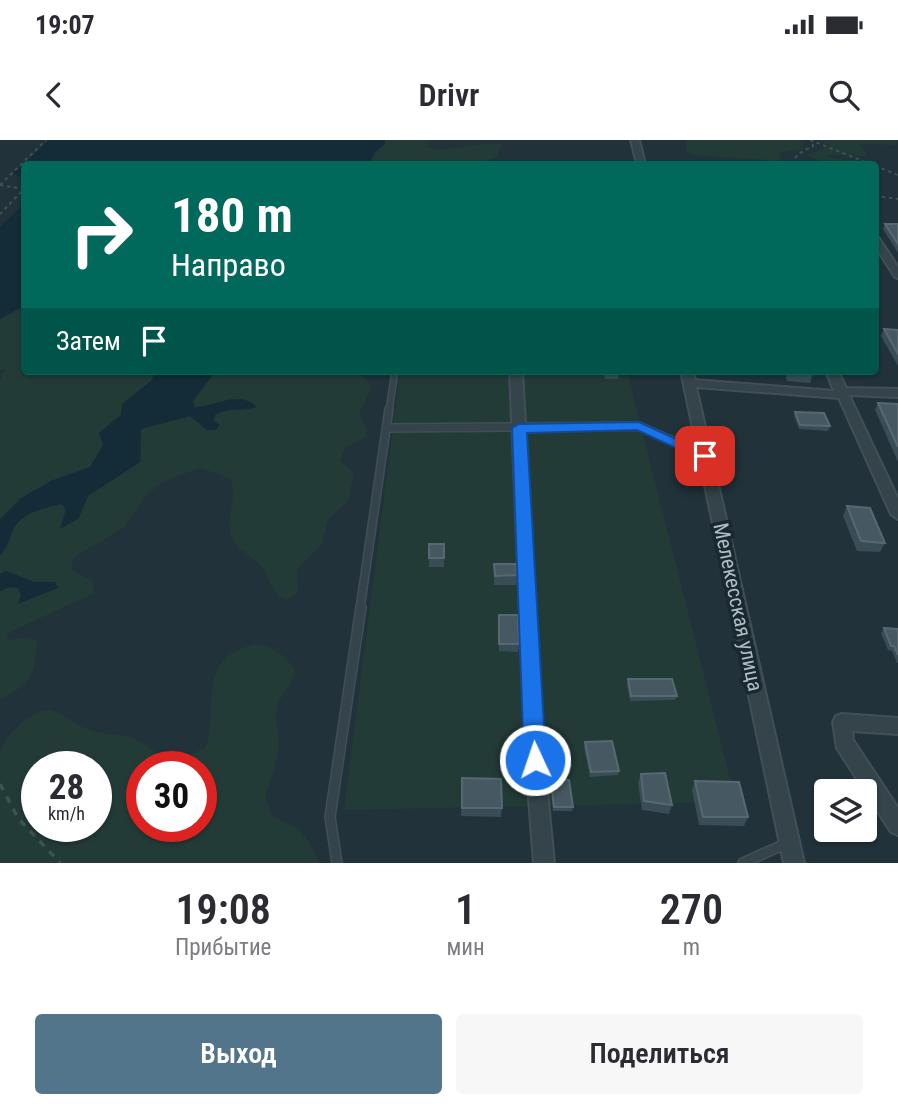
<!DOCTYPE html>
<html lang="ru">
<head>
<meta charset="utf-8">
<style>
	body { margin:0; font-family:"Roboto Condensed",sans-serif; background:#f7f7f7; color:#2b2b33; height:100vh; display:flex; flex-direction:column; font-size:26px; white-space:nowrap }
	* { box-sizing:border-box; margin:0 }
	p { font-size:23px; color:#7c7c81 }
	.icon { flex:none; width:38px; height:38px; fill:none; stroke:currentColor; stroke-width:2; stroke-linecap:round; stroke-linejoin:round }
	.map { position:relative; height:723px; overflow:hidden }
	.panel { display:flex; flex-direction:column; background:#fff; flex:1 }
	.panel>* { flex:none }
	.hud { position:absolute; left:21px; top:21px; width:858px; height:214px; border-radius:7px; box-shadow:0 2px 5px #0004; background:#00695c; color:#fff; overflow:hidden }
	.buttons { position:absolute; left:814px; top:639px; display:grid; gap:14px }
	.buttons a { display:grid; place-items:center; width:63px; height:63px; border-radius:7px; background:#fff; box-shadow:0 2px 5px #0004; font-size:35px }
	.speed { position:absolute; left:21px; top:611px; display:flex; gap:14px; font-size:35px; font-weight:700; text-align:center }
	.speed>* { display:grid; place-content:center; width:91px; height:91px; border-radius:50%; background:#fff; box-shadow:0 2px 5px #0004; line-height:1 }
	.speed small { font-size:18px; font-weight:400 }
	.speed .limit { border:10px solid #d22; background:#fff; color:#111 }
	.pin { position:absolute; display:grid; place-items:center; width:60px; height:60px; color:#fff; margin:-30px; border-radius:14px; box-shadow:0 4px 10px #0006 }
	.me { position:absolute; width:77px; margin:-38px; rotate:357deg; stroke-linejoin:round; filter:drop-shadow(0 0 5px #0008) }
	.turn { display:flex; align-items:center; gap:24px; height:147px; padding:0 35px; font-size:32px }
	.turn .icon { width:91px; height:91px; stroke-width:2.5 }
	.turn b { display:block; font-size:49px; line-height:60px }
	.then { display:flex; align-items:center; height:66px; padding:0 35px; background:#0003; gap:14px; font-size:26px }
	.eta { display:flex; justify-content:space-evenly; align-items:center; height:119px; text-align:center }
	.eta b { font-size:42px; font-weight:600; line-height:49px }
	.cta { display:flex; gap:14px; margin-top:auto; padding:14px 35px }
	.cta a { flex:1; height:80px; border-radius:7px; background:#52758c; color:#fff; font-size:28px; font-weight:600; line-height:80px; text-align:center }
	.cta a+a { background:#f7f7f7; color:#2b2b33 }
	.status { display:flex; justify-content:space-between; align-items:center; height:49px; padding:0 35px; background:#fff; direction:ltr }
	.status svg { height:19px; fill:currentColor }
	header { display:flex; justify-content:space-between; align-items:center; height:91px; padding:0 35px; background:#fff; font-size:32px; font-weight:600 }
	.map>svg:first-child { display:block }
	.green { fill:#233b37; fill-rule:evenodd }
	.water { fill:#142c37 }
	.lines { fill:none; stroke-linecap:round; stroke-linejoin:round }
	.service-far2-casing { stroke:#414f56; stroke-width:8 }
	.service-far1-casing { stroke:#414f56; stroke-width:10 }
	.service-casing { stroke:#414f56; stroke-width:12 }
	.minor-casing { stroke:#414f56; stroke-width:4 }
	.path-far1 { stroke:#3c534f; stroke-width:2; stroke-dasharray:3.5 3.5; stroke-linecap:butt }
	.path { stroke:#3c534f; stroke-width:3.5; stroke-dasharray:7 7; stroke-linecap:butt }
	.service-far2 { stroke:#35434a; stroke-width:5 }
	.service-far1 { stroke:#35434a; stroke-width:7 }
	.service { stroke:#35434a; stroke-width:9 }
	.minor { fill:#35434a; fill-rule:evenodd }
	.wall { fill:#394d56 }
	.building { fill:#465962; stroke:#566972; stroke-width:2 }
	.route { fill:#1a73e8; stroke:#114b97; stroke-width:2 }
	.labels { text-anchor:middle; stroke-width:7; stroke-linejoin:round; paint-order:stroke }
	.street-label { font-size:21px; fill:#afbec6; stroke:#1a282f }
</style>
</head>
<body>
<div class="status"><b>19:07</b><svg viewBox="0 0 49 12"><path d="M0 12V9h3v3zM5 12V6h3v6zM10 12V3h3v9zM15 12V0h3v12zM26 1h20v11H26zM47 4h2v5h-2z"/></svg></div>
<header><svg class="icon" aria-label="back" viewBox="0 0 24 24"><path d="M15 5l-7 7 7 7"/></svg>Drivr<svg class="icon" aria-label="search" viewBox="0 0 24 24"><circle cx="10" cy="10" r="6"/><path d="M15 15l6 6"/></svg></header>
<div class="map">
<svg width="898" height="723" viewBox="0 0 898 723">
	<rect width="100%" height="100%" fill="#21323a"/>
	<path class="green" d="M385 0H429L427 7C452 14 478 0 502 4L496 18 473 24H369Z
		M687 0H799L803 3 802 9 779 13 781 20 777 21 694 15 686 11Z
		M818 0H898L897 5 859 4 867 13 865 16 826 15C838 23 855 17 868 23L865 24H820V21L806 15 831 6Z
		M24 166V231H156L151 241 122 264 121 274 99 293 103 305 90 327 51 341 21 358 0 379V241L5 229H0V179Z
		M211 231H358L372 247 359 274 367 290 366 298 346 306 340 321 354 332 348 362 328 379 322 404 297 429 298 453 287 459C271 454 271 442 264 430 256 418 237 410 232 398 224 377 239 357 230 338L200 328 169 339 148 353 123 388 73 418 71 430 93 441 94 453 6 494 9 500 25 497 37 500C35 534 32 544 0 559V451L10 447H18L21 455 18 464 47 441 34 442 6 431 0 434V415C8 408 9 399 13 390 21 372 45 368 62 364L78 379 88 356 140 322 141 289 190 276 207 290 214 281V275L225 269 247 270 194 267 193 261 212 236Z
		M400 231H627L736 662 344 670Z
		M256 504C275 508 284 514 295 530 293 547 280 553 277 569 274 580 279 592 279 603 277 622 271 639 265 657L273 677C302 689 307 695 319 723H0C0 688 0 650 0 615 2 598 30 570 48 570 61 571 74 585 87 589 124 601 130 587 164 620L188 616 206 607C220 563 194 518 256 504ZM37 626H96V686H37ZM142 626H201V686H142Z"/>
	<path class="water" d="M54 0H385V4L374 13 369 24H24V37L13 34 48 1Z
		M24 64V166L0 179V87Z
		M156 231H211L212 236 193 261 194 267C215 267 238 249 257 267 242 272 229 267 215 275L214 281 220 285 216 290H207L190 276 141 289 140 322 88 356 78 379 60 389 66 369 62 364C45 368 21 372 13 390 9 399 8 408 0 415V379L21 358 51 341 90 327 103 305 99 293 121 275 122 264 151 241Z
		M6 431 34 442H55L58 448 18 464 21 455 18 448 10 447 0 451V434Z"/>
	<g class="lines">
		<g class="service-far2-casing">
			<path id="service-far2" d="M389 271 395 231"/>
		</g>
		<g class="service-far1-casing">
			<path id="service-far1" d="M386 288 639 286 705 315
				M360 469 389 269"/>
		</g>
		<g class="service-casing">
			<path id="service" d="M337 723 330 677 361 467
				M743 723 787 703"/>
		</g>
		<g class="minor-casing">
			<path id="minor" d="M631 0H639L645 24H637Z
				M875 96 878 97 898 127V138L895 137 875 106Z
				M510 231H522L544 620 554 723H534L526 620Z
				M681 231H693L695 240 834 251 826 231H838L846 248 898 249V257L849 255 898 359V379L891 374 839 258 696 247 804 723H784Z
				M842 574 898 578V594L852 591 853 600 898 668V695L891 692 837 608 833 582 836 576Z"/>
		</g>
		<path class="path-far1" d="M810 0 898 35
			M791 24 798 14 813 6V2
			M0 45 46 0
			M0 45 24 49 0 74
			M875 56 898 59"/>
		<path class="path" d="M0 644 18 678 60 723"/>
		<use href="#service-far2" class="service-far2"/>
		<use href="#service-far1" class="service-far1"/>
		<use href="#service" class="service"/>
		<use href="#minor" class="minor"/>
	</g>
	<path class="wall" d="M885 84H898V113L883 89Z
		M884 189 898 190V226L881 196Z
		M603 231H619L618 239H605Z
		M784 231H812L813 234 810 243 787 241Z
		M878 263 898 264V322L875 270Z
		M795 272 830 286 828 291 799 289 794 276Z
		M847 366 885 403 880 412 857 411 843 376Z
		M429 404H444V427H429Z
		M494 424 517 435 516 445H494Z
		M499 475 519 504 518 512 499 511Z
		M884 488 898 489V523H897L892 511 888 510 881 493Z
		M628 539 677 556 675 560 630 561 627 544Z
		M585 602 619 631 618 635 590 637 584 607Z
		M641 634 672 665 669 674 642 670 638 643Z
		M462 638 502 668 501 677 461 676Z
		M551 640 573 667 572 671H553L550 645Z
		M695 641 748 677 744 686 699 685 692 650Z"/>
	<path class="building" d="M885 84H898V104Z
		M884 189 898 190V214Z
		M790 231H812L813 234 790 232Z
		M878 263 898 264V307Z
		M795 272 824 273 830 286 800 285Z
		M847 366 870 368 885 403 861 401Z
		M429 404H444V418H429Z
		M494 424H516L517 435 495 436Z
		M499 475H518L519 504H499Z
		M884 488 898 489V515L894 506H891Z
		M628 539H672L677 556H631Z
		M612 601 619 631 591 632 585 602Z
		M665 633 672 665 644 661 641 634Z
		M462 638 501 639 502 668H462Z
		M551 640H569L573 667H554Z
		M695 641 739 642 748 677H703Z"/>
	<path class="route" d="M639 282 713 316 711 319H700L637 290 527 293 546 620 543 626 535 629 528 626 524 620 512 288 519 284Z"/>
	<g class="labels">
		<g class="street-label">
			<text transform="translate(738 467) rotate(78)" y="7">Мелекесская улица</text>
		</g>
	</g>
</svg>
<div class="buttons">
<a><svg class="icon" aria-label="layers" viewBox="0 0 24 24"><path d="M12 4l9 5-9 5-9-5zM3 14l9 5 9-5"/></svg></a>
</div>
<div class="speed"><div>28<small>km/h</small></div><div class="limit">30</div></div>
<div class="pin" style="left:705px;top:316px;background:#d93025"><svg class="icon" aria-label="arrive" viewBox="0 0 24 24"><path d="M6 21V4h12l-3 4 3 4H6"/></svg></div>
<svg class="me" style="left:535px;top:620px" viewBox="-20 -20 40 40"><circle r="17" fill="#1a73e8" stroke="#fff" stroke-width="3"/><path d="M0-11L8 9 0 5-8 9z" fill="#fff"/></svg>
<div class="hud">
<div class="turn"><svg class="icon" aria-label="right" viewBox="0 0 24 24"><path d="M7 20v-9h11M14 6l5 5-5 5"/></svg><div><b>180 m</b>Направо</div></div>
<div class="then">Затем<svg class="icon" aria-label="arrive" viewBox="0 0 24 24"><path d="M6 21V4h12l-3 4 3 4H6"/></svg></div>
</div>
</div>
<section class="panel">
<div class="eta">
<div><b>19:08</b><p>Прибытие</p></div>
<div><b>1</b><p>мин</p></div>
<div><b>270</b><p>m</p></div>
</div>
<div class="cta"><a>Выход</a><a>Поделиться</a></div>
</section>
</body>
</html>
